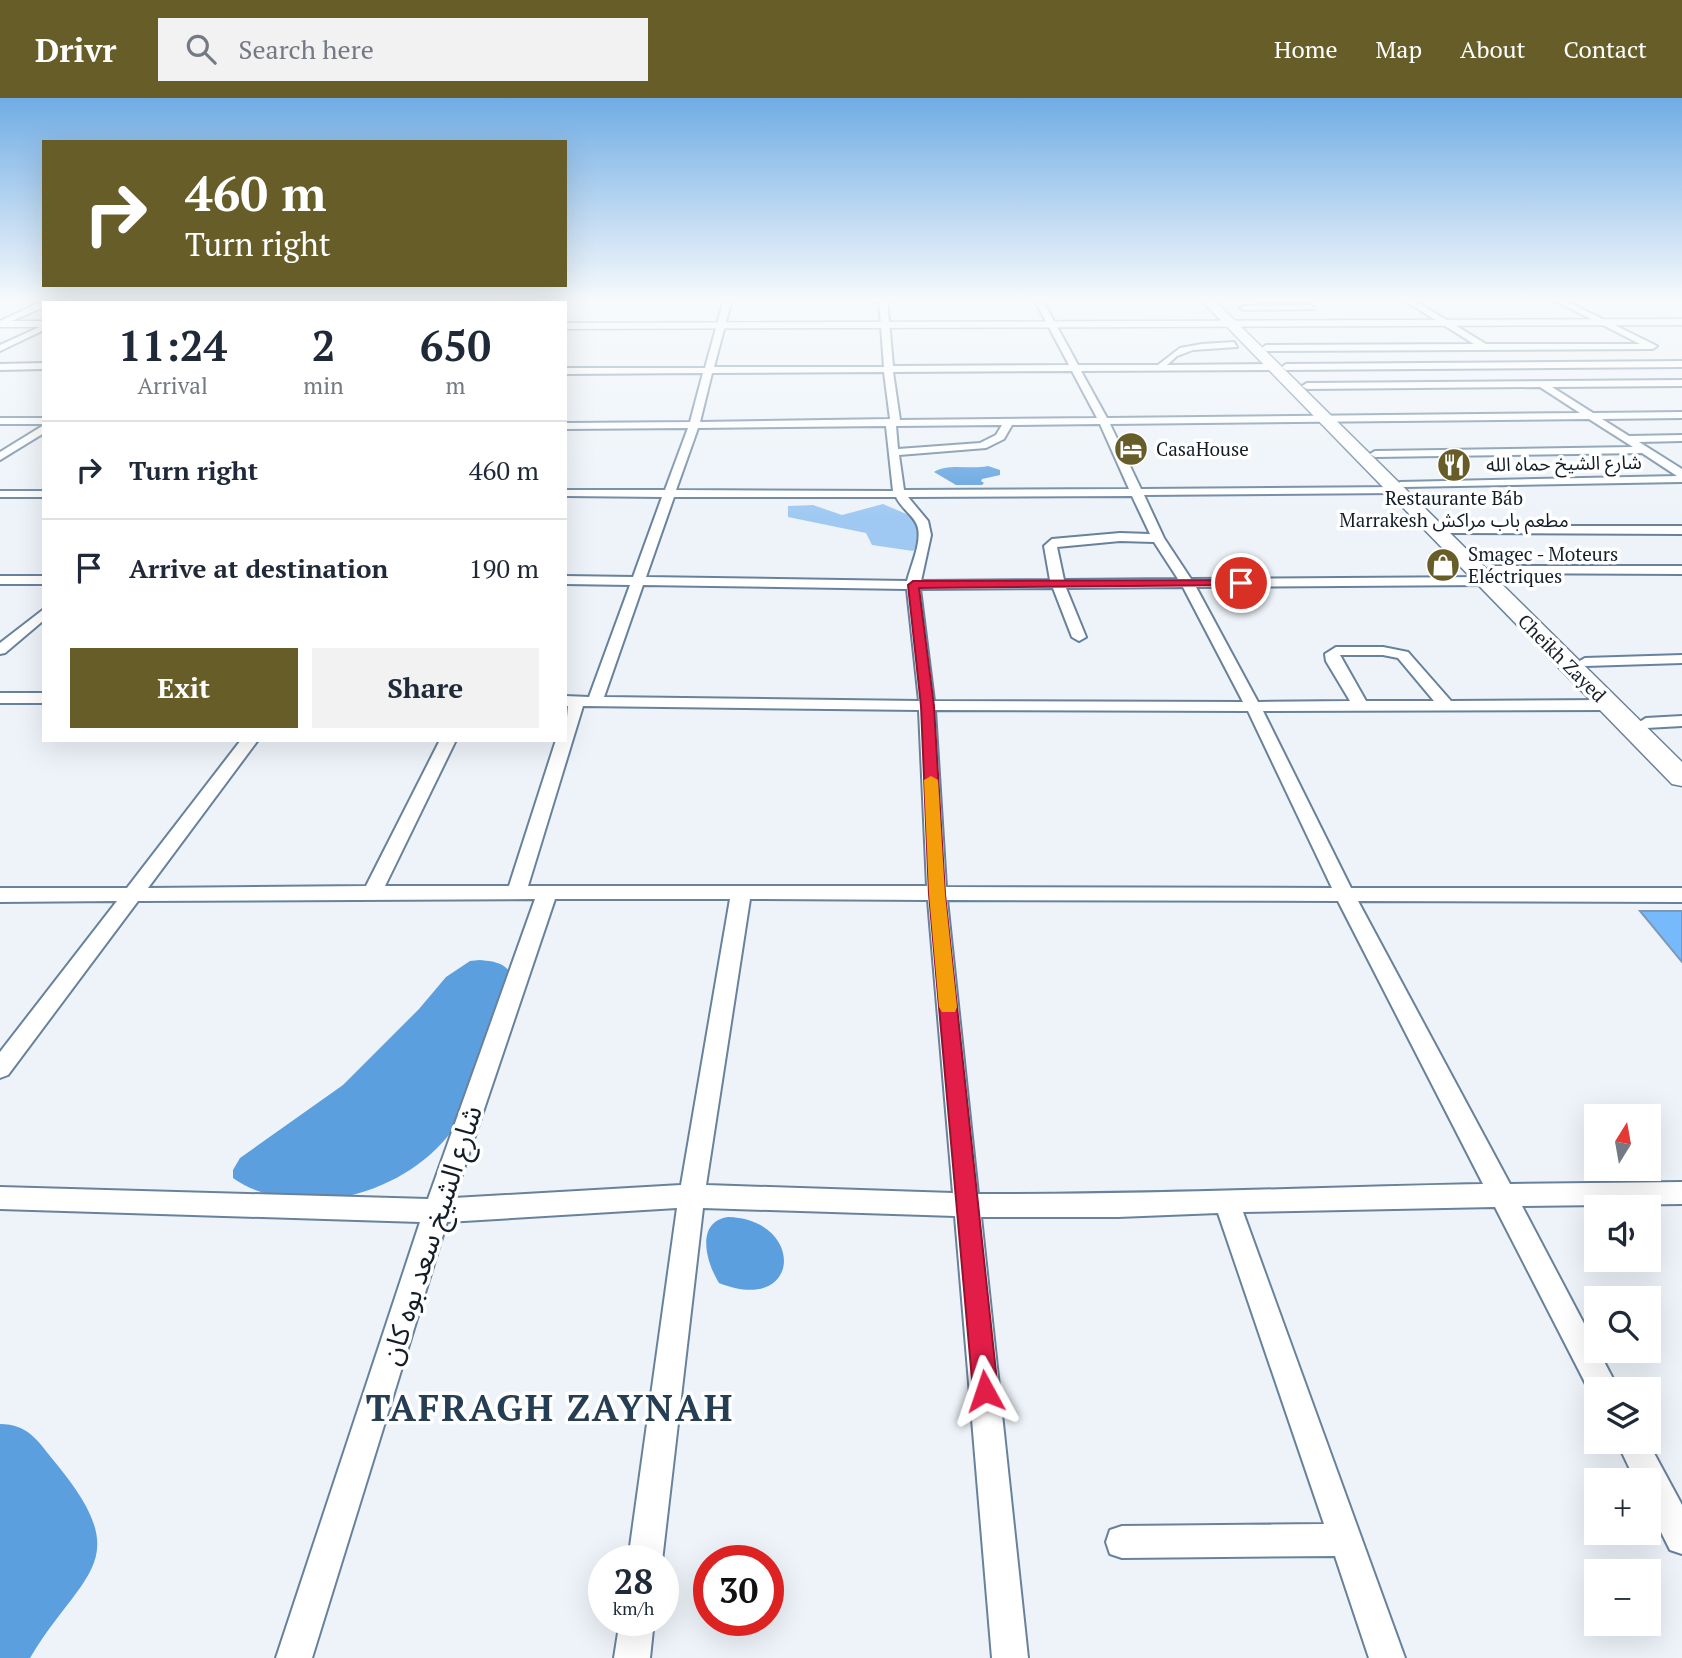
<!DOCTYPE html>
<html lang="en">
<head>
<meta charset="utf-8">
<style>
	body { margin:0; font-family:"PT Serif","Noto Sans Arabic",serif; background:#f2f2f3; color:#1f2937; height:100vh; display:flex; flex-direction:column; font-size:26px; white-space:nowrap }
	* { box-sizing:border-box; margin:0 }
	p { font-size:23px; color:#747a83 }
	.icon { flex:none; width:38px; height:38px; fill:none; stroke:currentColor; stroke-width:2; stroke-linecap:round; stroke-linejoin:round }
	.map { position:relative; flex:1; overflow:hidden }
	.panel { position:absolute; left:42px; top:203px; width:525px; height:441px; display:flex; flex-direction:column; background:#fff; border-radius:0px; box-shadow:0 7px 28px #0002 }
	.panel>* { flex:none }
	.hud { position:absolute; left:42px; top:42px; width:525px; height:147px; border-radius:0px; box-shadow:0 7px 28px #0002; background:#675d29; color:#fff; overflow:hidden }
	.needle { width:46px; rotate:11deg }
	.fabs { position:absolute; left:1584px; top:1006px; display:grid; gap:14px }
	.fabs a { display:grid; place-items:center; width:77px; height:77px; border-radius:0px; background:#fff; box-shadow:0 7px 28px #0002; font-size:35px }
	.speed { position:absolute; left:588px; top:1447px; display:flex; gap:14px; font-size:35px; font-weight:700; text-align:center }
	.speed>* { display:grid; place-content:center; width:91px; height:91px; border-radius:50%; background:#fff; box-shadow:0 7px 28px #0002; line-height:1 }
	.speed small { font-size:18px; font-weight:400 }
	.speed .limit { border:10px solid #d22; background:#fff; color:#111 }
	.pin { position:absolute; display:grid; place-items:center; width:60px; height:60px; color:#fff; margin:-30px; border:4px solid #fff; border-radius:50%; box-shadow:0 2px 7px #0007 }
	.me { position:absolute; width:77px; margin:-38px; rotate:355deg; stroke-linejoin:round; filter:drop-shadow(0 0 5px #0008) }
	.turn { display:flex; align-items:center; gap:24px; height:147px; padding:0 28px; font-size:32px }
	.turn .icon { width:91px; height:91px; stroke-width:2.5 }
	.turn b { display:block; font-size:49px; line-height:60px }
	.eta { display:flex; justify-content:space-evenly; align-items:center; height:119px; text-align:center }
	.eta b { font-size:42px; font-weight:800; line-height:49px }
	.primary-button { display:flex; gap:14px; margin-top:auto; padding:14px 28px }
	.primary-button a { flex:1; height:80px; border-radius:0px; background:#675d29; color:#fff; font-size:28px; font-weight:800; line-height:80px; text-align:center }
	.primary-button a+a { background:#f2f2f3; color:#1f2937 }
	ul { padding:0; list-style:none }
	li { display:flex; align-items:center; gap:21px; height:98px; padding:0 28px; border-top:2px solid #e0e1e3 }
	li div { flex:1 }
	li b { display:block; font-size:26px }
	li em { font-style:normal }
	header { display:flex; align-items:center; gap:42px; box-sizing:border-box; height:98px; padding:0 35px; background:#675d29; color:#fff }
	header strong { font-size:33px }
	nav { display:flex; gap:38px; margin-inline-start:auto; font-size:24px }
	.search { width:490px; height:63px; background:#f2f2f3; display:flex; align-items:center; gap:18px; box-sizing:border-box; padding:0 24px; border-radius:0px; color:#747a83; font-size:26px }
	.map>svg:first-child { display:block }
	.green { fill:#9fc9f2 }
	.water { fill:#5c9fdf }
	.building { fill:#76bafb; stroke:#7e98b3; stroke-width:2 }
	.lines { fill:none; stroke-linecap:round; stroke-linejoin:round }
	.minor-casing { stroke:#68829c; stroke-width:4 }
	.tertiary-casing { stroke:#68829c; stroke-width:3 }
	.trunk-casing { stroke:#68829c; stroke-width:3 }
	.minor { fill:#fff; fill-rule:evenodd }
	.tertiary { fill:#fff; fill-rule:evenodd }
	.trunk { fill:#fff; fill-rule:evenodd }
	.route { fill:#e11d48; stroke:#92132f; stroke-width:2 }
	.slow { fill:#f59e0b }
	.labels { text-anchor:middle; stroke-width:7; stroke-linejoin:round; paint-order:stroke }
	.far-poi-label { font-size:19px; fill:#141e28; stroke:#fff; text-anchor:start }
	.far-street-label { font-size:19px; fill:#141e28; stroke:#fff }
	.near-street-label { font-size:28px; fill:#141e28; stroke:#fff }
	.near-district-label { font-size:37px; font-weight:bold; letter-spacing:2px; fill:#263e54; stroke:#fff }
</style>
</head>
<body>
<header>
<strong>Drivr</strong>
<div class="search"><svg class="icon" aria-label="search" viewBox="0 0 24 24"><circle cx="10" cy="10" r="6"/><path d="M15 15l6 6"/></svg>Search here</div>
<nav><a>Home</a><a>Map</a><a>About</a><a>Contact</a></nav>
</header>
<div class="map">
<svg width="1682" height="1560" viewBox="0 0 1682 1560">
	<rect width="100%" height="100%" fill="#edf3f9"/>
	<path class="green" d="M883 406 911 418 921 430V443L913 453 872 447 866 435 788 419V408L813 407 842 417Z"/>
	<path class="water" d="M988 368 1000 372V377L982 381 981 383 984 385 982 387H956L934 374C948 365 971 372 988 368Z
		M480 862C491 863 503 864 510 874 496 915 473 1009 448 1038 419 1073 379 1093 334 1101 302 1106 259 1099 233 1080V1072L240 1060 343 987 419 911 446 879 470 863Z
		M728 1119C806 1121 802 1218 719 1185 706 1164 695 1124 728 1119Z
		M0 1326C28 1326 38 1343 54 1363 138 1464 83 1472 30 1560H0Z"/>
	<path class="building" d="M1640 813H1682V864Z"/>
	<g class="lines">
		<g class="minor-casing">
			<path id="minor" d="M552 201H560V205H552Z
				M724 201H732L714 269H884L879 201H887L893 268 1069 267 1034 201H1042L1078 267H1158L1180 250 1202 246 1234 244 1237 249 1193 252 1177 258 1167 267 1273 266 1277 269 1273 272 1081 273 1107 320 1580 315 1540 289 1307 291 1302 288 1307 285 1682 282V288L1552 289 1593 315 1682 314V320L1602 321 1629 338 1682 337V343L1639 344 1682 371V384L1404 389 1398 386 1400 384 1677 378 1642 355 1375 359 1370 356 1375 353 1633 349 1589 321 1110 326 1141 391 1398 389 1404 392 1398 395 1144 397 1164 440 1191 481 1487 479 1494 483 1487 487 1196 489 1258 604 1350 603 1326 563 1325 556 1336 549H1383L1408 554 1451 603 1609 602 1617 607 1609 612 1263 613 1351 790H1682V804L1358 803 1510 1086 1682 1084V1106L1522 1108 1619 1292H1596V1304L1594 1302 1495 1109 1243 1114 1405 1560H1369L1335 1458 1122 1460 1110 1456 1106 1444 1110 1432 1122 1428 1324 1426 1218 1115 1118 1119H981L1028 1560H992L955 1118 703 1110 662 1463H628L677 1110 447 1124 312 1560H276L420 1124 0 1111V1089L428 1101 535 801 138 803 8 977 0 980V954L117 803 0 804V790H127L241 642H258L148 790 366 788 440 642H456L385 788H509L556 642H565L568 608H565V598L589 599 630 487 565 486V478L633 479 662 399 565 398V392H665L688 330 565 331V325L690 324 703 275 565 276V270H705ZM1072 273 1097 320 900 322 893 274ZM884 274 890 321 700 324 712 275ZM1100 326 1129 391 904 392 899 357 986 350 1004 341 1012 327ZM1002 327 996 337 980 345 898 351 896 328ZM886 328 893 393 676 392 698 330ZM1132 398 1150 436 1120 435 1052 441 1044 448 1050 482 921 483 931 437 928 423 908 399ZM674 399H896C901 410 913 417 917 427 923 442 911 467 907 483L646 479ZM1120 443 1154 444 1178 481 1064 482 1057 449ZM643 487 907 491 919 603 604 599ZM1183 489 1243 604 934 603 920 491 1053 490 1072 539 1079 543 1086 539 1066 490ZM1340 557H1383L1398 560 1434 603H1366ZM583 608 919 612 927 788H528ZM935 612 1248 613 1332 790 946 789ZM555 801H730L681 1087 454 1100ZM750 801 928 802 953 1095 706 1087ZM947 802 1338 803 1483 1086C1315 1089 1147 1097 978 1096Z
				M1402 201H1412L1486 246H1640L1552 201H1562L1657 248 1653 251 1266 253 1262 250 1266 247 1474 246Z
				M41 204 47 205H44V209L0 228V223Z
				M1311 207 1314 211 1244 212 1240 210 1244 208Z
				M44 227V232L0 253V247Z
				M1682 263V269L1286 272 1282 269 1286 266Z
				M44 265V271L0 272V266Z
				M0 320H44V326H0Z
				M44 327V335L0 362V354Z
				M0 393H44V399H0Z
				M1451 428H1682V436L1447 435 1445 432Z
				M1492 468H1682V476L1487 475 1486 472Z
				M0 478H44V486H0Z
				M44 511V522L5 555 0 556V545Z
				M1682 557V565L1585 568 1578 564 1585 560Z
				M0 595H44V605H0Z
				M1682 618V628L1646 630 1638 625 1646 620Z
				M1617 1344H1648L1682 1407V1456L1670 1452 1648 1408V1382H1635Z
				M620 1522H654L650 1560H614Z"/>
		</g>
		<g class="tertiary-casing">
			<path id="tertiary" d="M1682 221V227L565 231V225Z
				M0 223H44V229H0Z"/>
		</g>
		<g class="trunk-casing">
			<path id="trunk" d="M1200 201H1213L1682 664V688L1672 686Z"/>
		</g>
		<use href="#minor" class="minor"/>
		<use href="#tertiary" class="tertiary"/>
		<use href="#trunk" class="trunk"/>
	</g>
	<linearGradient id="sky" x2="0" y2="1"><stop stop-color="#70ace4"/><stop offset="0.48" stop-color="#f7fafc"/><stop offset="1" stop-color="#f7fafc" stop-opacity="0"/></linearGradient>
	<rect width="1682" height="420" fill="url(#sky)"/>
	<path class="route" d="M1241 482 1246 485 1245 487 919 490 934 608 945 796 998 1293 994 1302 985 1306 977 1302 973 1293 929 796 921 608 908 487 913 483Z"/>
	<path class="slow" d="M931 678 938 682 945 796 957 909 955 914H942L939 909 929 796 924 682Z"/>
	<defs>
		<g id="hotel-disc" transform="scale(1.75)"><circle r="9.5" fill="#675d29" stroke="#fff"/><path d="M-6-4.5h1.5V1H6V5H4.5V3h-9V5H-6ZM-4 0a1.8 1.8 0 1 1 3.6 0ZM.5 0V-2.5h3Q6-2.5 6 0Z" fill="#fff"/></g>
		<g id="restaurant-disc" transform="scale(1.75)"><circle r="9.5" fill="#675d29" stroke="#fff"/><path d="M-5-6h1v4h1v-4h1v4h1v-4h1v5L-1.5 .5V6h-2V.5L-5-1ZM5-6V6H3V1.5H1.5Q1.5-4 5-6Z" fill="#fff"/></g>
		<g id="shop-disc" transform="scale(1.75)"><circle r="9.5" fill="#675d29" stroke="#fff"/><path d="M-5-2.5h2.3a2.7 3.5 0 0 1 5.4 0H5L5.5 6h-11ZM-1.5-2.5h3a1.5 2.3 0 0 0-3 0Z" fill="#fff"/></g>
	</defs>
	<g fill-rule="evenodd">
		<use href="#hotel-disc" x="1131" y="351"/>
		<use href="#restaurant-disc" x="1454" y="367"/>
		<use href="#shop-disc" x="1443" y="467"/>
	</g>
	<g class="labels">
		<g class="far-poi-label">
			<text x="1156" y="358">CasaHouse</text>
			<text x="1454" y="407" text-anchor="middle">Restaurante Báb<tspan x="1454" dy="22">Marrakesh مطعم باب مراكش</tspan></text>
			<text x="1468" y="463">Smagec - Moteurs<tspan x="1468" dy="22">Eléctriques</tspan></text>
		</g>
		<g class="far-street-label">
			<text transform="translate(1564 365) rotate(-1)" y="7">شارع الشيخ حماه الله</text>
			<text transform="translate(1562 560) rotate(45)" y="7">Cheikh Zayed</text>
		</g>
		<g class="near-street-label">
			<text transform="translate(431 1137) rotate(-72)" y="10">شارع الشيخ سعد بوه كان</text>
		</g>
		<g class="near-district-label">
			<text x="550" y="1323">TAFRAGH ZAYNAH</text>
		</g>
	</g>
</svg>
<div class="fabs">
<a><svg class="needle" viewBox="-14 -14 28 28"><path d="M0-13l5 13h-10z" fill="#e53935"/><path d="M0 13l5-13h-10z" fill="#747a83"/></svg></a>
<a><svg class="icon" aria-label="sound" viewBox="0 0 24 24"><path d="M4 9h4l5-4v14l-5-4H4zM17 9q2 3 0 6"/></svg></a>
<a><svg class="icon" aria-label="search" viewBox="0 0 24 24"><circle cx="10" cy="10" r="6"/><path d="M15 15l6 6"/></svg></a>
<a><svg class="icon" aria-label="layers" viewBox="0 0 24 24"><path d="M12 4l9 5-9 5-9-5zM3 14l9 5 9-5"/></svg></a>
<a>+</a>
<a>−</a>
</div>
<div class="speed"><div>28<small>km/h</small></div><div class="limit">30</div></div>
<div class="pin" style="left:1241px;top:485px;background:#d93025"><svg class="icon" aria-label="arrive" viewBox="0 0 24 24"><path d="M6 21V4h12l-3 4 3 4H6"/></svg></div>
<svg class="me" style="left:985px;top:1293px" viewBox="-20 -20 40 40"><path d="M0-17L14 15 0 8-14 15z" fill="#e11d48" stroke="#fff" stroke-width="4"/></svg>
<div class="hud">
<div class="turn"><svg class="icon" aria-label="right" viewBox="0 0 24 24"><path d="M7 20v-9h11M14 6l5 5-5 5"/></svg><div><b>460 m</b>Turn right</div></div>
</div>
<section class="panel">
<div class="eta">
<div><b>11:24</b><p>Arrival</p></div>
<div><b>2</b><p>min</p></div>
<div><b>650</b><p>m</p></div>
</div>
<ul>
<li><svg class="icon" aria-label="right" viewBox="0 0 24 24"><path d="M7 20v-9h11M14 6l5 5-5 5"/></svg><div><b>Turn right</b></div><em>460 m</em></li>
<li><svg class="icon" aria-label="arrive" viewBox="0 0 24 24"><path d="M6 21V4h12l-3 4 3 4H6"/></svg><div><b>Arrive at destination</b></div><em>190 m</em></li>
</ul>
<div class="primary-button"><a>Exit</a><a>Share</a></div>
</section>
</div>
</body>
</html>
